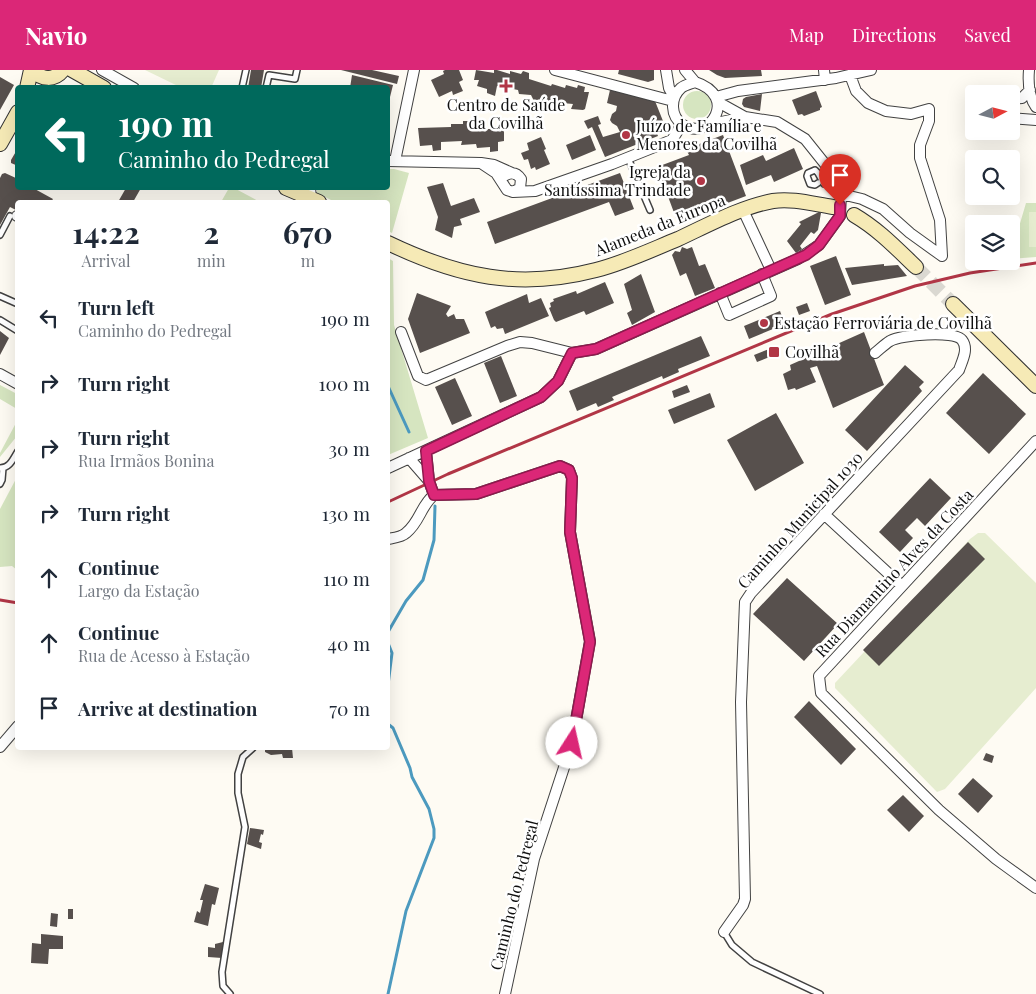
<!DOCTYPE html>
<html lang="en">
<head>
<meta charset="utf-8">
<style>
	body { margin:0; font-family:"Playfair Display",serif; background:#f2f2f3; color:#1f2937; height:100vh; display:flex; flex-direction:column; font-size:19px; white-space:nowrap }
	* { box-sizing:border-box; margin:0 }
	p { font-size:16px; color:#747a83 }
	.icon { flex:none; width:28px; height:28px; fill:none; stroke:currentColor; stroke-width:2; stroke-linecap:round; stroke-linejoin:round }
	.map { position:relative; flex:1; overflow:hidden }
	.details { position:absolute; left:15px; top:130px; width:375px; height:550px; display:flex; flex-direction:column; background:#fff; border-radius:5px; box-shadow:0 5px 20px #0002 }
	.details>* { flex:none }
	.top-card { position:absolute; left:15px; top:15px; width:375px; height:105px; border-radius:5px; box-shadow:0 5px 20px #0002; background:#00695c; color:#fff; overflow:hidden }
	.needle { width:32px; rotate:83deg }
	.fabs { position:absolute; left:965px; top:15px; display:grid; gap:10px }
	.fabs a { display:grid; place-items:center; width:55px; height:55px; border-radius:5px; background:#fff; box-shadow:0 5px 20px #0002; font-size:25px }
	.pin { position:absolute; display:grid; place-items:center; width:42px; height:42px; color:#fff; margin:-51px -21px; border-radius:50% 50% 50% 0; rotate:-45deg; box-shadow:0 0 5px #0007 }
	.pin .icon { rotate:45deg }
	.me { position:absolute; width:55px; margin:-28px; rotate:10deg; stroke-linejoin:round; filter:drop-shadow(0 0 4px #0008) }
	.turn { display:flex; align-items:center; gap:18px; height:105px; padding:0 20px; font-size:22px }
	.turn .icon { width:65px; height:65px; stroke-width:2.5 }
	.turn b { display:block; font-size:35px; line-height:42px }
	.eta { display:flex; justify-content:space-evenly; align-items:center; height:85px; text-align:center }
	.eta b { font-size:30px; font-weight:700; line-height:35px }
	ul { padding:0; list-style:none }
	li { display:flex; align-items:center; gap:15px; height:65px; padding:0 20px }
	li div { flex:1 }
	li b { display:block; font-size:19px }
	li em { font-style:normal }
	header { display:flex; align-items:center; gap:30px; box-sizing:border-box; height:70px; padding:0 25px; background:#db2777; color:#fff }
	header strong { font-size:24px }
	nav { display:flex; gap:28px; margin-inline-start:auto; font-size:18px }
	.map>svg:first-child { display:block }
	.green { fill:#d6e5c0 }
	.pitch { fill:#e6edd0 }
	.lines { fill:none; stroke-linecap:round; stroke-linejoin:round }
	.stream { stroke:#4c9abf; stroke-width:3 }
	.building { fill:#57504d }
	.secondary-tunnel { stroke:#dad8d1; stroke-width:14; stroke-dasharray:14 7; stroke-linecap:butt }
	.lane-casing { stroke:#424242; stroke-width:8 }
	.street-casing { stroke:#424242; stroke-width:12 }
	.secondary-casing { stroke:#313131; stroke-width:16 }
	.lane { stroke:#fff; stroke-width:5 }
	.street { stroke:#fff; stroke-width:10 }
	.secondary { stroke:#f6eab6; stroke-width:14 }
	.rail { stroke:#b13646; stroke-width:3 }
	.route-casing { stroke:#8e194d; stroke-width:12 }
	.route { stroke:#db2777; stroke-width:9 }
	.poi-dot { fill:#b13646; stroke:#fff; stroke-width:2 }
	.labels { text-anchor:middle; stroke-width:5; stroke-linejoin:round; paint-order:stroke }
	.poi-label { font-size:16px; fill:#0f0f0f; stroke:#fff; text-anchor:start }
	.street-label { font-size:16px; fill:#0f0f0f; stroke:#fff }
</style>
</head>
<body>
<header>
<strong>Navio</strong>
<nav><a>Map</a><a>Directions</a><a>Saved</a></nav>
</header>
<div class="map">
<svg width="1036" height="924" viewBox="0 0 1036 924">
	<rect width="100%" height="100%" fill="#fefbf3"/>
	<path class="green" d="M683 35a14 14 0 1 1 28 0a14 14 0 1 1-28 0Z
		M388 99H394L409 103 392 163 388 161V132H335L317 123V118H388Z
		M229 118H234L260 132H221Z
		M1026 133H1036V187L1011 189V184Z
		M388 188 393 191 394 255 428 368 388 385Z
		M0 315 17 324V339L0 329Z
		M17 351V366L0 387V383Z
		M17 407V500L12 496 0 497V439Z"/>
	<path class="pitch" d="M145 0H219L211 18 180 17Z
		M1029 142H1036V177H1029Z
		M978 463H985L1036 513V618L945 719 937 722 835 618V613L970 469Z"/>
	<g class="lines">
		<path class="stream" d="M388 316 409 362
			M388 615 392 583 388 573V562L406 531 423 510 434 470 435 436
			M388 654 393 658 410 698 412 707 429 739 434 759V768L406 841 388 924"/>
	</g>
	<path class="building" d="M251 0H264L261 18H248Z
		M341 0H372L399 6 397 14Z
		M445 0H459L463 10 459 12 463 21 453 25 452 21 439 27 431 10 444 4 443 1Z
		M476 0 494 3V0H497L510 4V1L521 4 523 1 529 3V9L551 16 552 14 565 18 566 15 577 18 578 15 585 17 584 22H589L585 39 583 40 571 39 573 34 552 32 550 39H543V33L534 31 531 25 519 24 518 20 497 16 495 26 487 23V19L477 16 479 10H474Z
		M619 0H654V10L648 12 618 4Z
		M709 0H761L762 6 725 8 717 5Z
		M352 5 393 15 388 35V18H350Z
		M0 7 14 15 0 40Z
		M610 20 655 31 665 56 656 60 658 66 605 87 592 57 588 59 584 51 598 46 601 54 598 55 603 67 620 62 617 56 612 53 610 50 612 44 616 41 617 36 607 33Z
		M816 21 822 37 820 38V40L804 46 802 44 798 45 792 30Z
		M762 24 760 41 744 37 742 34 743 29 746 27Z
		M463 51H469L470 59H491V56L504 57V71L498 72V81L490 82V77L477 78 476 74 461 75 462 71 441 72V80L433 81 432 75 420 76 418 58 451 57V54H463Z
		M590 65 596 80 572 90 566 75Z
		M723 65 746 126 717 137 715 133 676 148 657 97 689 85 686 79Z
		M541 67 546 79 544 80 550 94 536 100 535 97 531 99 528 89 524 90 521 83 529 80 527 73Z
		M18 78V96L11 93V90Z
		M794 78 803 99 774 112 771 105 746 115 740 95 763 85 766 91Z
		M5 103 18 109V118H33L53 129 51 132H18V141L10 137 0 155V108L2 104Z
		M620 103 634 139 615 146 609 132 495 174 487 152Z
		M443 113 451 136 474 128 480 142 460 149 462 155 454 157 452 168 435 160 438 147 427 117Z
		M126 118H141L133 132H118Z
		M819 142 821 143 818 160 814 164 811 162 800 176 802 179 796 183 787 171 801 154 799 152Z
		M682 177 687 179 692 177 699 196 705 194 715 218 695 226 686 203 680 206 672 185 675 181 680 182Z
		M836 186 851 225 825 235 810 196Z
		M884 194V196L898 195 907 206 852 215 845 198Z
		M641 204 655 242 632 255 627 243 632 240 624 214Z
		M605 212 614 233 586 245 584 241 556 252 554 250 549 238 551 237 550 233 554 231 553 229 576 221 577 224Z
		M417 223 451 236 446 244 448 247 454 244 456 249H464L470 263 420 283 408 249Z
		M527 224 529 233 541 228 549 246 505 264 503 258 497 259 495 256 491 258 485 242Z
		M807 233 810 241 799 245 796 237Z
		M780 241 785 254 749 269 744 256Z
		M0 261 9 268 0 285Z
		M864 262 884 315 833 338 817 296 810 298 816 312 796 320 795 318 788 320 783 304 791 300 790 295Z
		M701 266 710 286 678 299 679 302 663 309 662 306 612 327 614 330 598 337 596 333 577 341 569 321Z
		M769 279 772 286 757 292 754 285Z
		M501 286 517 326 500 333 484 293Z
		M905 295 924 312 919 317 922 321 867 381 845 360Z
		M983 303 1026 344 989 384 946 343Z
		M455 308 472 346 452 355 435 317Z
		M687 315 690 322 674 328 672 321Z
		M710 323 715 337 674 354 668 340Z
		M776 343 804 393 755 421 727 370Z
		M930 408 951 428 925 456 917 448 905 460 913 468 900 482 879 462Z
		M968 472 985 489 879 596 863 580Z
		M787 508 838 554 804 591 753 544Z
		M809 631 856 679 841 695 794 647Z
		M265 678H292L293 688H283L282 684 271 685 265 682Z
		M986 683 994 686 992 693 983 690Z
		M973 708 993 726 978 743 958 724Z
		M903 725 924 746 909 762 887 740Z
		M250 758 264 760 263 765 261 764 259 772 262 773 261 779 247 774Z
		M205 814 219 818 215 835 212 834 208 856 194 852 197 841 200 843 203 830H200Z
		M68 839H73V849H68Z
		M51 843 58 844 57 857 50 856Z
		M41 864 63 866V879H49L48 894 31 893 32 873 41 874Z
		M223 872 222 888 208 887V877L215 878V874Z"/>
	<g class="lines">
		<path class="secondary-tunnel" d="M916 197 953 234"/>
		<g class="lane-casing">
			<path id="lane" d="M242 18 246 0
				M266 18 269 5 295 9 297 0
				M628 88 650 140
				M818 113 815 115 810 114 807 106 808 103 815 100 818 103 824 114 835 113
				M0 165 10 146
				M0 226 18 234
				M0 250 18 261
				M0 398C10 398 13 389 18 381
				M0 414 2 410 3 398
				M724 862 732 875 752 892 820 924
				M230 924 223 916 222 902 245 757 238 723V704L243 687 253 678"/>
		</g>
		<g class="street-casing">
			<path id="street" d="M102 0 134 18
				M555 0 673 31
				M666 0 669 18 674 27
				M685 0 695 12
				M824 0 825 10
				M1029 0C1028 12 1029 27 1036 37
				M850 5 856 21 868 33 886 41 911 44 929 39V51L920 75V88L940 150 942 186
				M695 12C739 26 710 72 683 55 670 46 670 28 681 18 685 15 690 14 695 12Z
				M716 27 738 21 836 8 871 0
				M1011 29 1022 28 1030 20
				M718 32 745 47
				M1011 48 1036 50
				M388 91 481 93 494 95 512 103
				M395 91 414 0
				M481 93 496 103 507 120 513 122 535 121 612 94 672 70 682 54
				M506 105C512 102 517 103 521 109L520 118 513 122
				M310 118 311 128
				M841 124 862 129 883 139 910 163 942 186
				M743 140 771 200
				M17 146H18
				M720 223 729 245 771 226 762 204
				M401 262 418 306 426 310 507 276 520 272 532 273 572 283 596 279 798 189 819 175 840 146 841 124 825 94 805 69 777 52 745 47 707 55
				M0 304 18 314
				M1036 371 819 606 821 623 939 740 996 789 1036 818
				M426 381 429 411 434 425
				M409 388 429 411
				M388 398 541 327 558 311 572 283
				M434 425 476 424 560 396 569 400 572 408 570 462 590 571 572 673 534 789 505 924
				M824 444 902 516
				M388 469C393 468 402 467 406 463 420 452 421 435 434 425
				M0 677 18 656
				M724 862 743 835 745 829 741 632 745 532 751 523 959 300C962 291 969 279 962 270 954 260 901 265 890 271 885 274 880 279 875 283"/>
		</g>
		<g class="secondary-casing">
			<path id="secondary" d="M32 0C42 10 54 11 63 0
				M72 0 104 18
				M27 18 31 0
				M0 74 18 42
				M286 118 319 132
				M854 145C878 159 896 178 916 197
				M388 173C459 207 519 220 596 200 624 193 651 180 678 169 706 156 743 136 773 131 792 128 813 134 833 137
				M953 234 1036 316"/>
		</g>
		<use href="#lane" class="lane"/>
		<use href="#street" class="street"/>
		<use href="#secondary" class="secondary"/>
		<path class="rail" d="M388 432 448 404 832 244 915 216 970 203 1036 193
			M0 530 18 533"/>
	</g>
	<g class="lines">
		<g class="route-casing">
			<path id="route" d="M572 673 590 572 570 462 572 408 569 400 560 396 476 424 434 425 429 411 426 381 541 327 558 311 572 283 596 279 806 185 819 175 840 146V135"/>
		</g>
		<use href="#route" class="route"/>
	</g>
	<g class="poi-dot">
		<path d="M503.5 8.5h5v5h5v5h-5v5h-5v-5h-5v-5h5z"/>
		<circle cx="626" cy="65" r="5"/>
		<circle cx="701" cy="111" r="5"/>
		<circle cx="764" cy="253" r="5"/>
		<rect x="768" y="276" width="12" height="12" rx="2.5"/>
	</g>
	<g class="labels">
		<g class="poi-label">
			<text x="506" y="41" text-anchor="middle">Centro de Saúde<tspan x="506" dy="18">da Covilhã</tspan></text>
			<text x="636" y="62">Juízo de Família e<tspan x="636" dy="18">Menores da Covilhã</tspan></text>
			<text x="691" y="108" text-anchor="end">Igreja da<tspan x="691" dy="18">Santíssima Trindade</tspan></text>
			<text x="774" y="259">Estação Ferroviária de Covilhã</text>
			<text x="785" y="288">Covilhã</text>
		</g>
		<g class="street-label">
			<text transform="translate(660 155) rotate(-22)" y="6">Alameda da Europa</text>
			<text transform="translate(800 450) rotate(-48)" y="6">Caminho Municipal 1030</text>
			<text transform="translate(894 503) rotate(-47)" y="6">Rua Diamantino Alves da Costa</text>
			<text transform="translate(514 825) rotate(-76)" y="6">Caminho do Pedregal</text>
		</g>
	</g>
</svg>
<div class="fabs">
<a><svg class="needle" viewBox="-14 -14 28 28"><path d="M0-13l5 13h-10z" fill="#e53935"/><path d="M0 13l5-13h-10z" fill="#747a83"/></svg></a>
<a><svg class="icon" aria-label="search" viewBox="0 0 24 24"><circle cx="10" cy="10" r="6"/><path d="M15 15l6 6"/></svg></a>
<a><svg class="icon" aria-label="layers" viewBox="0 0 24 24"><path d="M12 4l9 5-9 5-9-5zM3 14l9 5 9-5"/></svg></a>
</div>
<div class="pin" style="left:840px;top:135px;background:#d93025"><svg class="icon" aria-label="arrive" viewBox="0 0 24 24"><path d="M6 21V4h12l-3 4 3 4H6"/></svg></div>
<svg class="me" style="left:572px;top:673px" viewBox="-20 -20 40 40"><circle r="19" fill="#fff"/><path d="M0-13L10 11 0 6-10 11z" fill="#db2777"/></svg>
<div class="top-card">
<div class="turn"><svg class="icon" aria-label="left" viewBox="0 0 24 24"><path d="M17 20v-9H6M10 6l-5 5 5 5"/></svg><div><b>190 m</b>Caminho do Pedregal</div></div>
</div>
<section class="details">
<div class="eta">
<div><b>14:22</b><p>Arrival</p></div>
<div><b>2</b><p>min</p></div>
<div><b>670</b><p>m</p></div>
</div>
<ul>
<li><svg class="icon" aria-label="left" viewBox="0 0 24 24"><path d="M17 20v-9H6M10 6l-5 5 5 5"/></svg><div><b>Turn left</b><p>Caminho do Pedregal</p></div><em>190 m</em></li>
<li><svg class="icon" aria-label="right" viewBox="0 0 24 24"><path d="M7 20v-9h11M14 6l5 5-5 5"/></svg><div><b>Turn right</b></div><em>100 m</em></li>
<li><svg class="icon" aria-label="right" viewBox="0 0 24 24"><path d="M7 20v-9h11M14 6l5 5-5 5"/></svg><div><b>Turn right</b><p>Rua Irmãos Bonina</p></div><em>30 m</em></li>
<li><svg class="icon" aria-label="right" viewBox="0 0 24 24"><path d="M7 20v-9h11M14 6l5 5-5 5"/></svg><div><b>Turn right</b></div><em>130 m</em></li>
<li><svg class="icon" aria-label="ahead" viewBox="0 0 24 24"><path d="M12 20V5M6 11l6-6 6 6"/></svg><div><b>Continue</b><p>Largo da Estação</p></div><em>110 m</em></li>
<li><svg class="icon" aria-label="ahead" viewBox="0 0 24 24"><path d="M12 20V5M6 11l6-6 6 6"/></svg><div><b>Continue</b><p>Rua de Acesso à Estação</p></div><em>40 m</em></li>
<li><svg class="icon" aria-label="arrive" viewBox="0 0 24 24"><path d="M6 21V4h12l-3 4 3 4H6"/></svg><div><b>Arrive at destination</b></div><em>70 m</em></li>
</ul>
</section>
</div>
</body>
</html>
